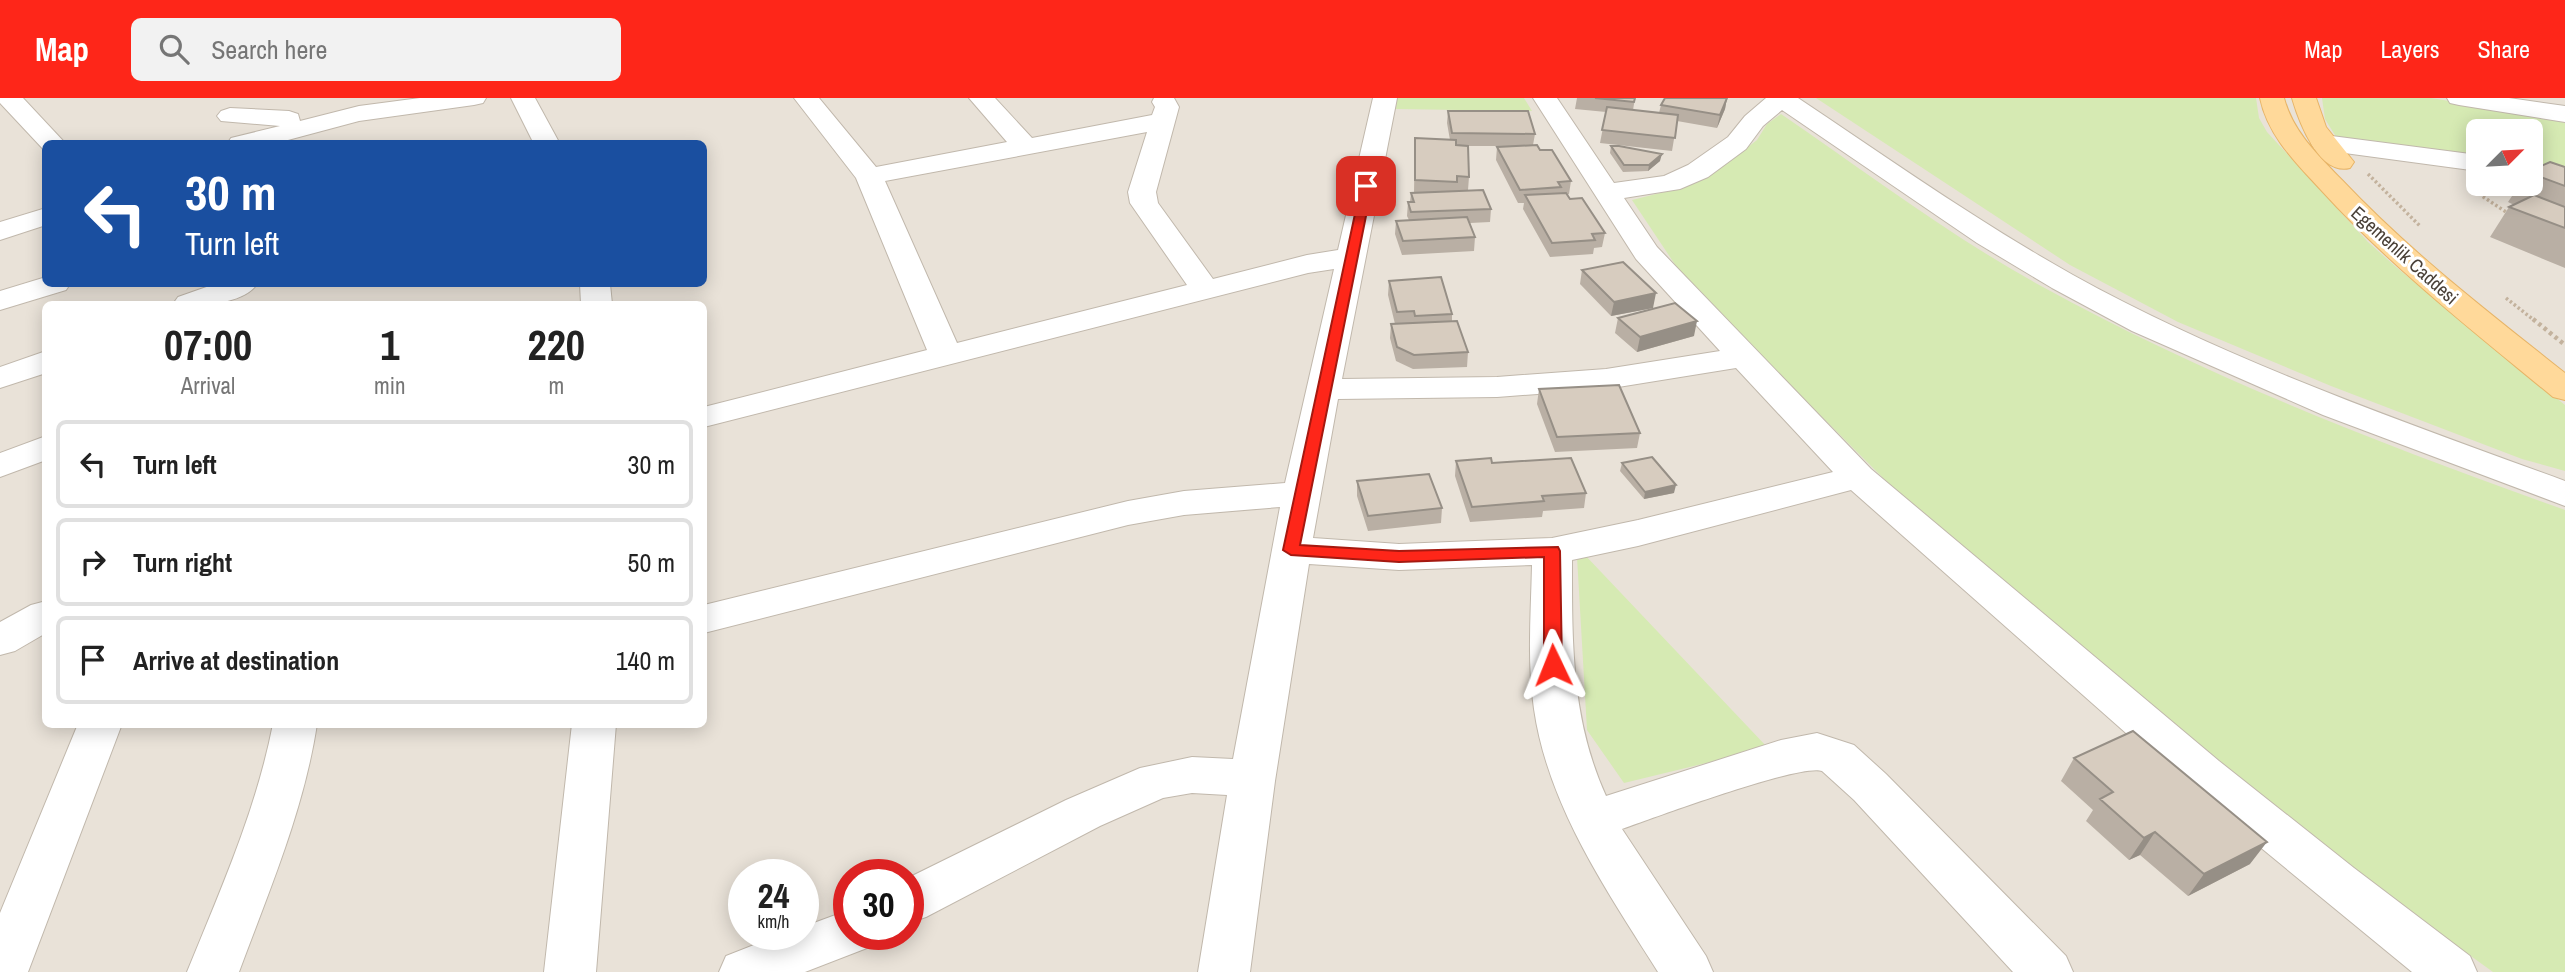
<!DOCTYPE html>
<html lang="en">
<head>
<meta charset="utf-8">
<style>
	body { margin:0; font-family:"Archivo Narrow",sans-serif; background:#f2f2f2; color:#222; height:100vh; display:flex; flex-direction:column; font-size:26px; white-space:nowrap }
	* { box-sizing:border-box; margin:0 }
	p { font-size:23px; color:#767676 }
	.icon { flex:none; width:38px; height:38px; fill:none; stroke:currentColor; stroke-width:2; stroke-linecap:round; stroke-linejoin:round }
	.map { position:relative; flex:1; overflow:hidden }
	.side { position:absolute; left:42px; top:203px; width:665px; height:427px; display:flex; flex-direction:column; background:#fff; border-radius:10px; box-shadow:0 4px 18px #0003 }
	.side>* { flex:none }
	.hud { position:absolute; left:42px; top:42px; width:665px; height:147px; border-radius:10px; box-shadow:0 4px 18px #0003; background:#1a4fa0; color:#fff; overflow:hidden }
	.needle { width:46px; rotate:66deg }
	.buttons { position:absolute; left:2466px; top:21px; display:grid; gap:14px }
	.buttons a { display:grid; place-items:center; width:77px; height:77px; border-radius:10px; background:#fff; box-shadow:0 4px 18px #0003; font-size:35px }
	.speed { position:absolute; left:728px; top:761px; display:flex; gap:14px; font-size:35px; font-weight:700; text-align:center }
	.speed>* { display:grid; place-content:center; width:91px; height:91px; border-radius:50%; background:#fff; box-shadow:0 4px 18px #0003; line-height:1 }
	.speed small { font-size:18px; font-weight:400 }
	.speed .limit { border:10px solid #d22; background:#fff; color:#111 }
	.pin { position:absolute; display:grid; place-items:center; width:60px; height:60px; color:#fff; margin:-30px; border-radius:14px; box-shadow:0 4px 10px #0006 }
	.me { position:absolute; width:77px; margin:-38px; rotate:358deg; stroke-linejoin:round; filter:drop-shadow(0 0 5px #0008) }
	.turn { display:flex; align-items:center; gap:24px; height:147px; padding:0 28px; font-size:32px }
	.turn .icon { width:91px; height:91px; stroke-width:2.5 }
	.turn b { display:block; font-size:49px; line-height:60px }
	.eta { display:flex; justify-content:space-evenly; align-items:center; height:119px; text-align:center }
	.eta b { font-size:42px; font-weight:700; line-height:49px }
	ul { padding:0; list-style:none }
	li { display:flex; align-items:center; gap:21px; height:88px; margin:0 14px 10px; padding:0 14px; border:4px solid #e0e0e0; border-radius:10px }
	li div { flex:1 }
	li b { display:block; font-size:26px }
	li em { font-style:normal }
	header { display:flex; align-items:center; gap:42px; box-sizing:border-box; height:98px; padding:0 35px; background:#fe2619; color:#fff }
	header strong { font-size:33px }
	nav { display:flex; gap:38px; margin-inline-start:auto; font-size:24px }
	.search { width:490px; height:63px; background:#f2f2f2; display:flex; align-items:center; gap:18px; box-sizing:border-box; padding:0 24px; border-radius:10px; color:#767676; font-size:26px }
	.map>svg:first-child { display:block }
	.residential { fill:#e9e2d8; fill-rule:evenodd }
	.green { fill:#d6eab3 }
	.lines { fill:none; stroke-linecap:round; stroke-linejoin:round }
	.minor-casing { stroke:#c1b8ac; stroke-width:2 }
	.major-casing { stroke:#e7b467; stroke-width:2 }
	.path-far1 { stroke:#c3b29d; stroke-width:3.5; stroke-dasharray:2.5 2.5; stroke-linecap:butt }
	.path { stroke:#c3b29d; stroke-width:4.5; stroke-dasharray:3.5 3.5; stroke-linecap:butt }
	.minor { fill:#fff; fill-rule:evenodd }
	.major { fill:#ffd99a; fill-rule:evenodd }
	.wall { fill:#b9afa4 }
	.shaded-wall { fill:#968f86 }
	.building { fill:#d7ccbf; stroke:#968f86; stroke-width:2 }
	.route { fill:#fe2619; stroke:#a51910; stroke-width:2 }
	.labels { text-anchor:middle; stroke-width:6; stroke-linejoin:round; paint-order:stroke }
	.far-street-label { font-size:19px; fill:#4a4138; stroke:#fff }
</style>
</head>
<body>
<header>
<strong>Map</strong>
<div class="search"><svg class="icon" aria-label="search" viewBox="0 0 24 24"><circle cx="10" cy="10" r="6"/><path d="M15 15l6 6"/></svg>Search here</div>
<nav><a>Map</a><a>Layers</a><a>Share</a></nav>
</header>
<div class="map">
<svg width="2565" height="874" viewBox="0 0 2565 874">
	<rect width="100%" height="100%" fill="#f5f1ea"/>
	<path class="residential" d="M0 0H2565V874H0ZM2478 33H2530V86H2478ZM46 46H704V186H46ZM46 206H704V626H46ZM744 777H803V836H744ZM849 777H908V836H849Z"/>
	<path class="green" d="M1397 0H1524L1532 13 1396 11Z
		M1816 0H2256L2259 20 2267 34 2368 144 2396 169 2565 307V373L2522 361 2331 288 2178 224 2070 167Z
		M2322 0H2431L2552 20 2565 25V71L2531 67 2530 33H2478V60L2338 42 2325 21Z
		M1781 16C1866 74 1950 138 2041 188 2208 280 2386 348 2565 412V874H2493L2411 815 2148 608 1903 400 1686 183 1632 102 1676 91 1725 67 1757 42 1767 26Z
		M1584 456 1768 650 1624 685 1587 632 1577 459Z"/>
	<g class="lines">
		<g class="minor-casing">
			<path id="minor" d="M0 0H23L66 46H46L44 52 0 5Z
				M420 0H486L483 5 474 7 359 23 273 46H227L231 40 280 28 221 23 217 18 221 13 230 10 289 13 298 16 300 23 359 8Z
				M511 0H535L560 46H534Z
				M794 0H819L876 69 1007 44 969 0H995L1032 40 1152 17 1155 9 1152 4 1154 0H1174L1179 9 1156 94 1158 105 1213 181 1307 157 1338 152 1373 0H1397L1342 281 1497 279 1606 271 1720 253 1636 161 1533 0H1557L1614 85 1664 78 1688 67 1728 39 1745 18 1766 0H1798C1888 60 1978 124 2073 177 2228 263 2399 322 2565 383V408L2323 317 2132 233 2052 190 1977 145 1782 12 1763 28 1746 51 1708 79 1680 91 1624 100 1657 149 1871 371 2219 663 2354 770 2470 858 2477 874H2412L2187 689 1851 392 1638 448 1572 462C1572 544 1571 621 1606 698L1781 642 1817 635 1854 647 1886 676 2066 858 2073 874H2013L1854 702 1822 673C1801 665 1653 720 1622 731L1706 858 1713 874H1658C1607 793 1548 708 1534 611 1527 563 1531 515 1532 467L1399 472 1309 466 1275 683 1250 874H1198L1227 697 1192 695 1163 700 1100 728 926 819 908 825V780L1066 702 1140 670 1192 659 1233 661 1280 409 1184 417 1128 427 704 535V507L1128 403 1184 393 1285 385 1334 171 1308 175 704 329V309L927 252 856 80ZM1147 34 1128 94 1130 105 1187 187 957 245 885 83ZM1736 270 1833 374 1638 422 1552 440 1399 446 1313 440 1338 301 1497 299 1606 291Z
				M2447 0H2509L2565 8V24L2459 7 2450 5Z
				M2324 37 2478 57V73L2315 51 2311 45 2315 39Z
				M46 110V127L0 142V124Z
				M46 179V186H70L66 192 0 212V193Z
				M215 186H257C243 207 197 208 173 206L178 199Z
				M580 186H610L612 206H581Z
				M46 253V275L0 290V269Z
				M46 338V362L0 379V355Z
				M46 503V535L15 553 0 557V524L31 507Z
				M78 626H122L28 874H0V815Z
				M273 626H317C304 712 269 793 239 874H187C220 793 256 713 273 626Z
				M572 626H616L596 874H544Z
				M849 812V836H873L867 850 805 874H719L726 858 782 836H803V829Z"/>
		</g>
		<g class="major-casing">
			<path id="major" d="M2260 0H2284C2293 34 2318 57 2342 82 2410 154 2488 214 2565 275V302L2553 299C2473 233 2391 169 2321 92 2296 65 2268 38 2260 0Z
				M2292 0H2316L2326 29 2354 64 2350 70C2319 78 2299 24 2292 0Z"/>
		</g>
		<path class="path-far1" d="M2368 76 2421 129
			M2494 86 2486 88 2482 98 2509 116
			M2506 200 2535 223"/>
		<path class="path" d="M2533 221 2565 247"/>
		<use href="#minor" class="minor"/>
		<use href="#major" class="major"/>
	</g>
	<path class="wall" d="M1577 0H1635L1633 12 1659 15 1661 7 1727 0 1725 11 1717 30 1677 23 1672 53 1600 45 1606 14 1575 11Z
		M1448 13 1535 36 1533 47 1540 52 1571 83 1569 96 1567 97 1570 101 1605 135 1602 149 1594 150 1593 156 1550 159 1523 111 1524 105H1518L1496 62 1497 49 1503 48H1468L1469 79 1468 92 1456 93 1491 111 1490 124 1470 125 1475 139 1474 153 1402 157 1395 136 1396 123 1409 122 1407 118 1408 104H1410L1411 95 1414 94 1415 40 1450 42 1447 25Z
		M1611 48 1660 63 1648 73 1623 74 1610 55Z
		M2565 69V170L2490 139 2509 109 2514 107 2508 104 2520 86H2530V73Z
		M1582 172 1653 210 1611 218 1580 186Z
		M1389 183 1452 216V223L1468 254 1467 269 1413 271 1396 263 1390 240 1391 226H1395L1388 197Z
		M1618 220 1694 238 1637 254 1615 235Z
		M1539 291 1640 335 1637 350 1555 354 1537 306Z
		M1456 363 1492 365 1586 395 1584 410 1543 413 1542 419 1470 424 1455 378Z
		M1622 365 1674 395 1644 401 1620 373Z
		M1357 383 1442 410 1441 425 1368 433 1357 398Z
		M2074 660 2250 766 2188 798 2140 757 2129 762 2086 723 2093 712 2061 683Z"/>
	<path class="shaded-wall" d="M1727 0 1725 11 1717 30 1720 17Z
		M1662 56 1660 63 1648 73 1649 67Z
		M1656 195 1653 210 1611 218 1614 204Z
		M1697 223 1694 238 1637 254 1640 239Z
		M1676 387 1674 395 1644 401 1645 394Z
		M2155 734 2140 757 2129 762 2144 740Z
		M2267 744 2250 766 2188 798 2204 776Z"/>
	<path class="building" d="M1595 0H1635L1634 4Z
		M1665 0H1727L1720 17 1661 7Z
		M1607 9 1678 17 1675 40 1602 32Z
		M1448 13H1528L1535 36 1452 35Z
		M1415 40 1456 42V47L1468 48 1469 79 1457 78V84L1415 82Z
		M1537 47 1540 52H1552L1571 83 1558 84 1561 89 1520 92 1497 49Z
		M1611 48H1619L1662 56 1649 67H1624Z
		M2550 64 2565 69V88L2530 75V73Z
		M1483 92 1491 111 1411 114 1408 104H1414L1411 95Z
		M1566 95 1570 101 1582 100 1605 135 1592 136 1595 142 1552 145 1525 97Z
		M2534 97 2565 109V130L2509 109Z
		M1467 119 1475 139 1403 143 1396 123Z
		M1623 164 1656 195 1614 204 1582 172Z
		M1441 179 1452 216 1415 218 1414 213 1397 214 1389 183Z
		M1675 205 1697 223 1640 239 1618 220Z
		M1457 223 1468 254 1414 257 1397 249 1391 226Z
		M1619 287 1640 335 1557 339 1539 291Z
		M1652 359 1676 387 1645 394 1622 365Z
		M1491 360 1492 365 1571 360 1586 395 1542 398 1544 403 1472 409 1456 363Z
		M1429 376 1442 410 1368 418 1357 383Z
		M2133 633 2267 744 2204 776 2155 734 2144 740 2100 701 2113 694 2074 660Z"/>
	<path class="route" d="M1366 85 1372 88 1300 447 1399 453 1558 449 1560 453 1562 567 1559 572H1547L1544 567V459L1399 464 1291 457 1283 452 1361 88Z"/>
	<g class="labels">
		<g class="far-street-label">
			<text transform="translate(2405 157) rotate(42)" y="7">Egemenlik Caddesi</text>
		</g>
	</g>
</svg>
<div class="buttons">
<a><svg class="needle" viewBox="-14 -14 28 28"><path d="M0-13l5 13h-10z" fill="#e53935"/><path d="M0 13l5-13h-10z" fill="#767676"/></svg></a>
</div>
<div class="speed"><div>24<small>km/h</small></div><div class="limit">30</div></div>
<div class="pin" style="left:1366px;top:88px;background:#d93025"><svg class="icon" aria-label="arrive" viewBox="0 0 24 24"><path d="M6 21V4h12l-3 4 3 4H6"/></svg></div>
<svg class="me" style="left:1553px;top:567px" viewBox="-20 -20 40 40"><path d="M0-17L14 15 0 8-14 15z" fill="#fe2619" stroke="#fff" stroke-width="4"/></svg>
<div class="hud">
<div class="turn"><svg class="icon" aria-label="left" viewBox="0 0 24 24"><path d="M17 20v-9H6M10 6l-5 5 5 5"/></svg><div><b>30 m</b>Turn left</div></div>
</div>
<section class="side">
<div class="eta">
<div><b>07:00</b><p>Arrival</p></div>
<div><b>1</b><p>min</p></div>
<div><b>220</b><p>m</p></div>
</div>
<ul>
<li><svg class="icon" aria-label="left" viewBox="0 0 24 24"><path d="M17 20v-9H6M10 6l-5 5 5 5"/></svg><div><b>Turn left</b></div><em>30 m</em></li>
<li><svg class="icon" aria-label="right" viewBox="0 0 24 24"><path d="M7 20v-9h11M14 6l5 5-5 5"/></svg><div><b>Turn right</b></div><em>50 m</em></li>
<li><svg class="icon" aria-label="arrive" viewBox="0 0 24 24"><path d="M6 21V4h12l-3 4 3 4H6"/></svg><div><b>Arrive at destination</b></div><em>140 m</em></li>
</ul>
</section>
</div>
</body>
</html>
